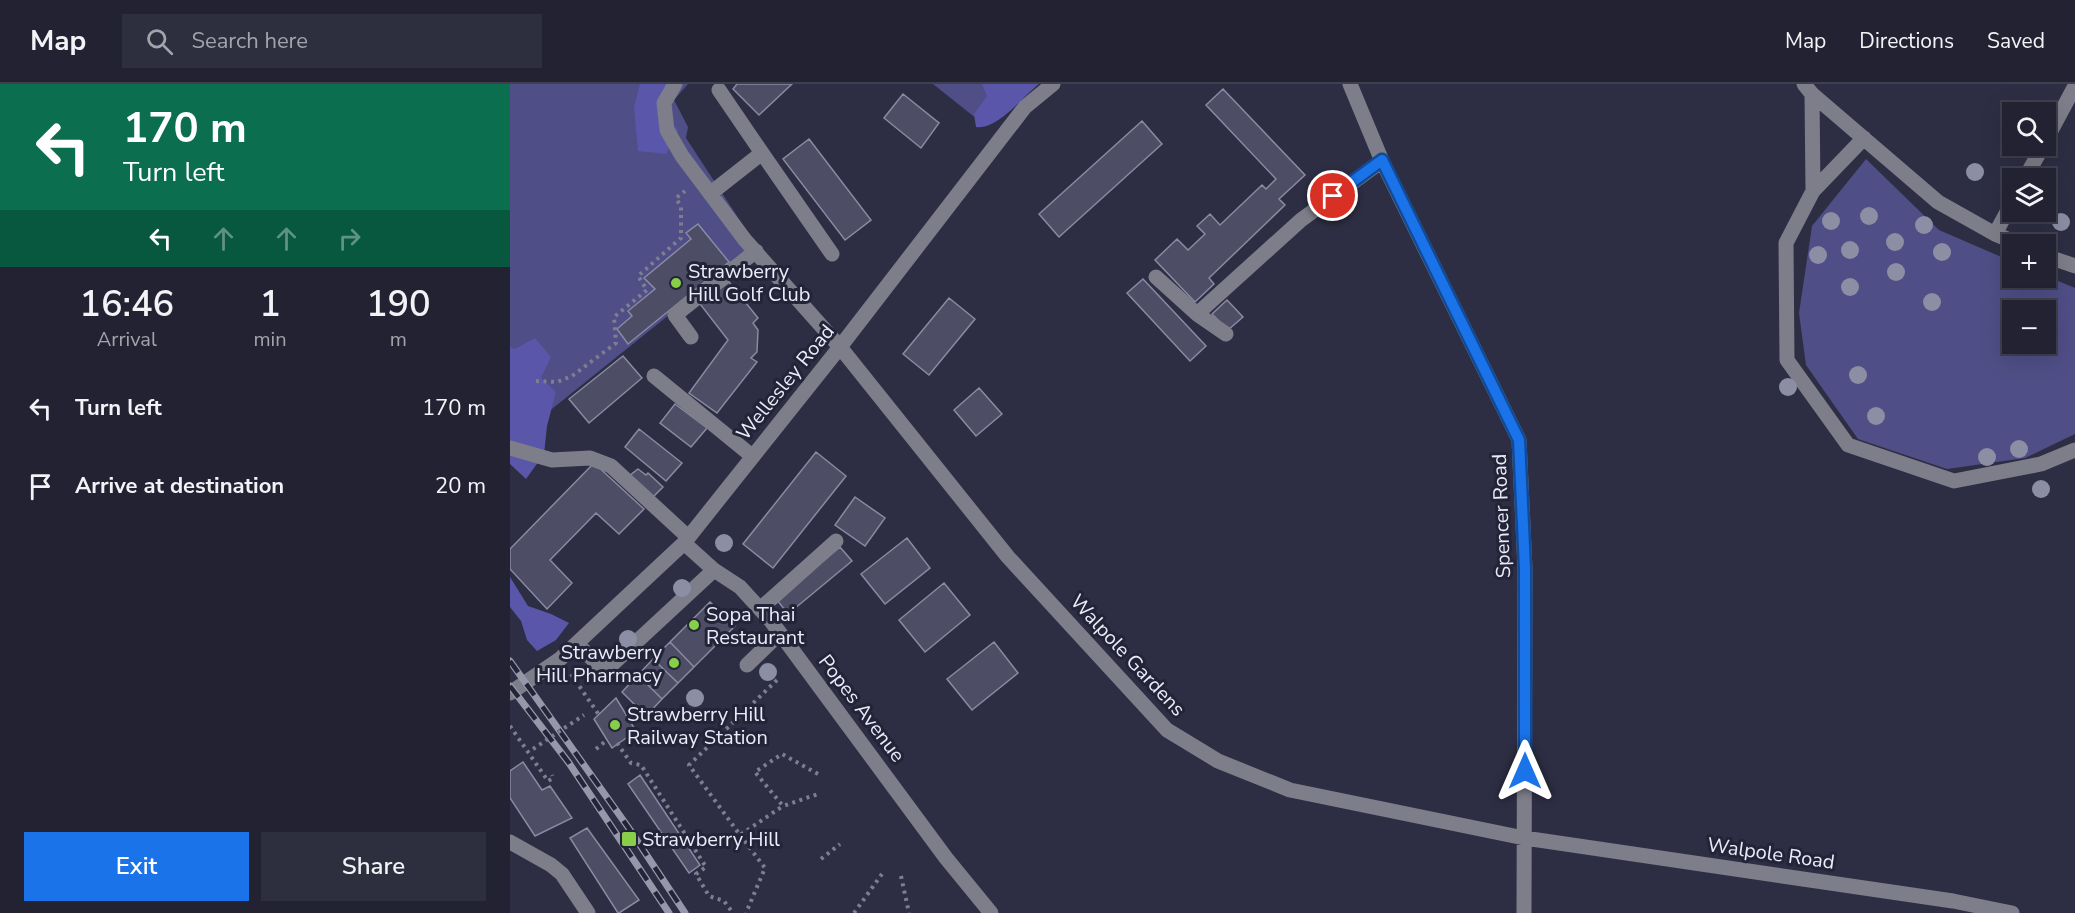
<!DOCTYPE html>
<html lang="en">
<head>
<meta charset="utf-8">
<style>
	body { margin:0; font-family:"Nunito Sans",sans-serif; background:#2e2f3e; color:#f1f3f6; height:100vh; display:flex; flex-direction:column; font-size:22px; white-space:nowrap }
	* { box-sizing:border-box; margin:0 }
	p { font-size:20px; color:#a2a4ac }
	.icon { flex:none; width:33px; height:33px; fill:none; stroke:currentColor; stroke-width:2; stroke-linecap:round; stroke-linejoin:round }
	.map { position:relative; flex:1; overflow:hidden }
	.drawer { display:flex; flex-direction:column; background:#222232; width:510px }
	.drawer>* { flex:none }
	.hud { background:#0b6e4f; color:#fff; overflow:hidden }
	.fabs { position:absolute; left:1492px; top:18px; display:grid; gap:12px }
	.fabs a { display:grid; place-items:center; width:54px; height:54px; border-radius:0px; background:#222232; box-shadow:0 6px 24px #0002,0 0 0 2px #3f3f4d; font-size:30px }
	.pin { position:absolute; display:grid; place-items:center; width:51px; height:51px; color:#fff; margin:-26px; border:3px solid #fff; border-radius:50%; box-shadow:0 2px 6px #0007 }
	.me { position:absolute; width:66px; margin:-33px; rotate:0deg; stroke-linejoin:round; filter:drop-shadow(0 0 4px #0008) }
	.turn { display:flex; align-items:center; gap:21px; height:126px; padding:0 24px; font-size:27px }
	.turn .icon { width:78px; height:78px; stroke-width:2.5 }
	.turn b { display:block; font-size:42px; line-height:51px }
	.lanes { display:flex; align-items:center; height:57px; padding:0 24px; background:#0003; justify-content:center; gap:30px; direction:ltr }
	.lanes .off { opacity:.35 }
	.eta { display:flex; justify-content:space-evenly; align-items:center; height:102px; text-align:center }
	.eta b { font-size:36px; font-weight:600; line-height:42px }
	.cta { display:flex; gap:12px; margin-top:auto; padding:12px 24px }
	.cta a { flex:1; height:69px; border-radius:0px; background:#1a73e8; color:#fff; font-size:24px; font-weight:600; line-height:69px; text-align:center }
	.cta a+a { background:#2e2f3e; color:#f1f3f6 }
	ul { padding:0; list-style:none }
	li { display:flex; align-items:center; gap:18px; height:78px; padding:0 24px }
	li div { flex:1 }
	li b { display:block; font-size:22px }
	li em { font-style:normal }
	header { display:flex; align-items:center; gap:36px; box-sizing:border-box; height:84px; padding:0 30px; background:#222232; border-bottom:2px solid #3f3f4d }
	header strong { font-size:28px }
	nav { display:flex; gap:33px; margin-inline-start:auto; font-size:21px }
	.search { width:420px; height:54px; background:#2e2f3e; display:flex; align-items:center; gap:15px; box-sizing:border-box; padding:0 21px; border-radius:0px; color:#a2a4ac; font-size:22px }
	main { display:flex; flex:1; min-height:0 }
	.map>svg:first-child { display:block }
	.green { fill:#4f4e86; fill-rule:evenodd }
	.forest { fill:#5a56a9 }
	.building { fill:#4d4e65; stroke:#898aa3; stroke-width:1.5 }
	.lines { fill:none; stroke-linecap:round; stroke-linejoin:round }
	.path { stroke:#7d7e90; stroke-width:4; stroke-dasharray:3 4.5; stroke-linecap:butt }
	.minor { stroke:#7d7e89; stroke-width:15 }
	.rail-casing { stroke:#9697a8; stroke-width:7 }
	.rail { stroke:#242438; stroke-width:4.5; stroke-dasharray:14; stroke-linecap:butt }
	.path-bridge { stroke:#7d7e90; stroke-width:4; stroke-dasharray:3 4.5; stroke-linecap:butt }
	.tree { fill:#8c8ea4 }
	.route-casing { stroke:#114b97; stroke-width:15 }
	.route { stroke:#1a73e8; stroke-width:10 }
	.poi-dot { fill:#88cf49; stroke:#242438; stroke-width:2 }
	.labels { text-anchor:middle; stroke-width:6; stroke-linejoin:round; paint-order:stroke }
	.poi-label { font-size:20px; fill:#ebecfa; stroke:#242438; text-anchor:start }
	.street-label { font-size:20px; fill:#ebecfa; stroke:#242438 }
</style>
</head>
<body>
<header>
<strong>Map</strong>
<div class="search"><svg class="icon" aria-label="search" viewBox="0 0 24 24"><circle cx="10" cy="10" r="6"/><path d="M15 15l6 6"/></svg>Search here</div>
<nav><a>Map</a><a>Directions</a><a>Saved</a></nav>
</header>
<main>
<section class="drawer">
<div class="hud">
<div class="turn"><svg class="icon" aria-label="left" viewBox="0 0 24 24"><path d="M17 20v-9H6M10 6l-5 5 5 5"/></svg><div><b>170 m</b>Turn left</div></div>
<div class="lanes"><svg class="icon" aria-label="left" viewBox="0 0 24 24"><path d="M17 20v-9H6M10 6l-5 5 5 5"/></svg><svg class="icon off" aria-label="ahead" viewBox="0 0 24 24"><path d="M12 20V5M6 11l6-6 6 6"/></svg><svg class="icon off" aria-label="ahead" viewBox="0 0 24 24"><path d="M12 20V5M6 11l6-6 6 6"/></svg><svg class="icon off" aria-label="right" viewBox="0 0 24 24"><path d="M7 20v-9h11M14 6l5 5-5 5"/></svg></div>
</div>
<div class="eta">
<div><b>16:46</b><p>Arrival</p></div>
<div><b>1</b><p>min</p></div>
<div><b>190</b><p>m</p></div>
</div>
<ul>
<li><svg class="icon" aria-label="left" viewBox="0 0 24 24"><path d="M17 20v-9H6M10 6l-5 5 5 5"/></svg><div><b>Turn left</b></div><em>170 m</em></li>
<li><svg class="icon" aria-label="arrive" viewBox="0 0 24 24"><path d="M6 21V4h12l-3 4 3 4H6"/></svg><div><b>Arrive at destination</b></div><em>20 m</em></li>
</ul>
<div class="cta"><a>Exit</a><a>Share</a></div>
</section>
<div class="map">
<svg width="1565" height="829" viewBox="0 0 1565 829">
	<rect width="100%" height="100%" fill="#2d2e43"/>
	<path class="green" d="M0 0H178L164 16 178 43 176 54 246 161 22 341H0Z
		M423 0H503L467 35Z
		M1356 75 1429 146 1503 178V194H1536V192L1565 204V350L1515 374 1437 385 1348 355 1296 281 1289 229 1302 142ZM1503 226H1536V260H1503Z"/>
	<path class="forest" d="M130 0H164L148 22 168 46 156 70 128 67 124 23Z
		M472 0H529C512 13 488 46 466 43L464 30 477 12Z
		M25 254 41 273 31 294 46 308 37 342 34 370 16 395 0 380V263L5 265Z
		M0 493 18 522 41 530 59 539 46 556 27 567 17 556 11 537 0 523Z"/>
	<path class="building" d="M227 0H282L249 31 223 5Z
		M713 5 795 91 769 115 775 121 699 194 704 200 685 218 645 176 667 155 678 166 695 150 687 142 700 130 710 141 752 101 756 105 766 95 696 21Z
		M393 10 429 39 411 64 374 34Z
		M632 37 652 60 549 153 529 130Z
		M299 55 361 136 335 156 273 75Z
		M188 140 219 178 118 260 107 245 122 232 118 227 145 205 134 194 181 155 176 149Z
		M633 195 696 262 680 277 617 209Z
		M219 198 248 234 243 239 248 246 247 268 241 274 247 278 207 329 179 309 218 256 190 220Z
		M439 214 465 235 419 291 393 270Z
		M717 216 733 233 718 246 702 230Z
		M113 272 132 294 79 339 59 315Z
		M469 304 492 330 466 352 444 326Z
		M165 320 197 344 181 363 150 339Z
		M129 345 172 379 156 397 115 363Z
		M306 368 336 392 263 484 233 460Z
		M84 379 134 425 109 450 86 429 40 476 62 499 37 525 0 485V465Z
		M128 385 136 391 138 389 153 403 143 413 119 392Z
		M345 413 375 434 355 462 325 441Z
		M397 454 420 484 375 520 351 490Z
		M330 463 342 477 278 530 267 516Z
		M434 499 460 531 415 568 389 536Z
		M200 518 225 542 184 583 160 558Z
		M160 558 184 583 168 599 143 575Z
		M484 558 508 589 462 626 437 595Z
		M143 575 168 599 152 615 128 591Z
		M128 591 152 615 136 632 112 608Z
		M106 614 126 647 102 664 84 635Z
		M13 678 32 706 40 702 62 734 25 752 0 714V687Z
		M130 691 190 781 179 789 118 700Z
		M77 744 129 816 109 829H108L60 754Z"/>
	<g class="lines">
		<path class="path" d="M26 297 47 298 62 292 106 259 104 233 137 206 128 192 171 154V123L166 114 175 107
			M61 590 89 631
			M267 596 179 681 230 751 273 722
			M235 627 236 638
			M0 642 38 697 43 694 42 691
			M107 659 121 679 131 681 196 783 186 790 199 812 214 817 223 829
			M86 665 97 656
			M308 690 272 670 245 688 273 722 308 710
			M230 751 255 784 236 829
			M311 775 330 760
			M391 792 399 829
			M344 829 372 790"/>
		<path class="minor" d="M165 0 154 19 157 46 172 72 235 156 330 263 498 473 657 646 708 677 780 706 1014 754 1443 817 1502 829
			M840 0 872 77 1009 356 1015 484 1014 829
			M1294 0 1302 10 1428 118 1485 150 1509 160
			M209 6 252 69
			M1302 10 1303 107 1276 159 1277 276 1338 361 1444 397 1531 380 1565 366
			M1536 56 1565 2
			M1515 94 1533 62
			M1303 107 1354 54
			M201 109 252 69 322 170
			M1485 150 1503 117
			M1536 172 1565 182
			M646 193 687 230 716 250
			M687 230 791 136 872 77
			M181 253 165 231 246 167
			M144 292 242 372
			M0 364 42 376 80 374 101 382 178 453
			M174 459 204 486 230 503 261 537 436 774 481 829
			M250 525 326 457
			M67 560 95 587 204 486
			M237 581 270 549
			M0 609 50 575 174 459 330 263 515 23 543 0
			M0 758 41 781 52 790 78 829"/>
		<g class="rail-casing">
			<path id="rail" d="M0 577 118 743 175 829
				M0 602 59 679 159 829"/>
		</g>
		<use href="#rail" class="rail"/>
		<path class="path-bridge" d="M23 665 74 631"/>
	</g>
	<g class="tree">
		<circle cx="1465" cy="88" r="9"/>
		<circle cx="1359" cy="132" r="9"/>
		<circle cx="1321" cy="137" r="9"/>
		<circle cx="1551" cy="138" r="9"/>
		<circle cx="1414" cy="141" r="9"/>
		<circle cx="1385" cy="158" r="9"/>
		<circle cx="1340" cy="166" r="9"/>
		<circle cx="1432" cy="168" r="9"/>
		<circle cx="1308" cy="171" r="9"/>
		<circle cx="1386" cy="188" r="9"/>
		<circle cx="1340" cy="203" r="9"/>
		<circle cx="1422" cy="218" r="9"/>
		<circle cx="1348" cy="291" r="9"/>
		<circle cx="1278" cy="303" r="9"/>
		<circle cx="1366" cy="332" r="9"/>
		<circle cx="1509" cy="365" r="9"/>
		<circle cx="1477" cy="373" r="9"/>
		<circle cx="1531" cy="405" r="9"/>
		<circle cx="214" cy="459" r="9"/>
		<circle cx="172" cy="504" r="9"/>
		<circle cx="118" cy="555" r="9"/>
		<circle cx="258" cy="588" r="9"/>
		<circle cx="185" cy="614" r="9"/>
	</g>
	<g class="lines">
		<g class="route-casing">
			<path id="route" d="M823 112 872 76 1009 356 1015 484V687"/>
		</g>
		<use href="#route" class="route"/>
	</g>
	<g class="poi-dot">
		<circle cx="166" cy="199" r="6"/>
		<circle cx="184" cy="541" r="6"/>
		<circle cx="164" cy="579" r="6"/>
		<circle cx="105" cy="641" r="6"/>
		<rect x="111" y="747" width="16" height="16" rx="3"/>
	</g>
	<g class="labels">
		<g class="poi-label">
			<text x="178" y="194">Strawberry<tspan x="178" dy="23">Hill Golf Club</tspan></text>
			<text x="196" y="537">Sopa Thai<tspan x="196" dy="23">Restaurant</tspan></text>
			<text x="152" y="575" text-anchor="end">Strawberry<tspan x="152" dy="23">Hill Pharmacy</tspan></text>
			<text x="117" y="637">Strawberry Hill<tspan x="117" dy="23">Railway Station</tspan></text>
			<text x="132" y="762">Strawberry Hill</text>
		</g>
		<g class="street-label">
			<text transform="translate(275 298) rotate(-51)" y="7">Wellesley Road</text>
			<text transform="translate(991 432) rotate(-92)" y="7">Spencer Road</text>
			<text transform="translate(618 571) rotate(47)" y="7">Walpole Gardens</text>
			<text transform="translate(352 624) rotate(53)" y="7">Popes Avenue</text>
			<text transform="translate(1261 769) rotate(8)" y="7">Walpole Road</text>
		</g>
	</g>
</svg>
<div class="fabs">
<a><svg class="icon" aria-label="search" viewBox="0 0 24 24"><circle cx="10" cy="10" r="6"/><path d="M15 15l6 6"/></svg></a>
<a><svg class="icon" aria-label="layers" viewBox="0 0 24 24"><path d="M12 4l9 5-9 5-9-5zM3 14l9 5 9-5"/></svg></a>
<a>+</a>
<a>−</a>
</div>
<div class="pin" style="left:823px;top:112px;background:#d93025"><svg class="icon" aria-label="arrive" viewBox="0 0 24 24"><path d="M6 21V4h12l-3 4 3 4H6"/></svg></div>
<svg class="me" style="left:1015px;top:687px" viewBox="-20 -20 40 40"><path d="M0-17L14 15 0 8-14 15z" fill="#1a73e8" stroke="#fff" stroke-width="4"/></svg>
</div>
</main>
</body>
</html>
